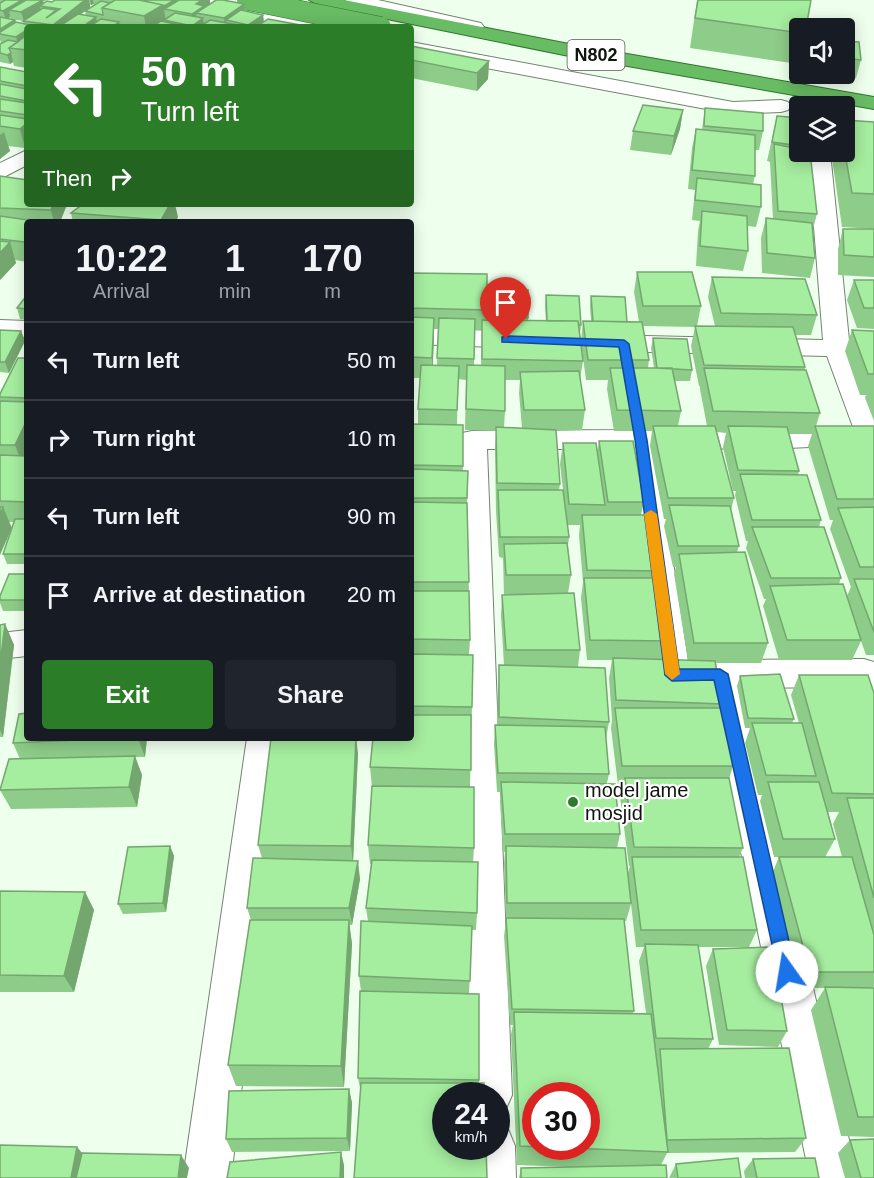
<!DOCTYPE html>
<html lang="en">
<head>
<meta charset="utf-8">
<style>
	body { margin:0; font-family:Helvetica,sans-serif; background:#20242c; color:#f1f3f6; height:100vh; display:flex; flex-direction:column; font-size:22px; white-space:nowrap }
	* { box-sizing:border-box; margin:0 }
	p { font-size:20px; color:#9ea1a6 }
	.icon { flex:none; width:33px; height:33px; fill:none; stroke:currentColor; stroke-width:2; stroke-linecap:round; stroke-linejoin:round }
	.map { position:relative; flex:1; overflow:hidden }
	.side { position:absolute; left:24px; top:219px; width:390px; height:522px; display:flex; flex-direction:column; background:#171b24; border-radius:6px; box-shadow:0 3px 15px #0003 }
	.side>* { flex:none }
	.banner { position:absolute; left:24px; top:24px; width:390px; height:183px; border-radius:6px; box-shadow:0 3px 15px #0003; background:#2c7d28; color:#fff; overflow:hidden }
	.tools { position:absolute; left:789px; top:18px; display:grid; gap:12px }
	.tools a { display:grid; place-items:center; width:66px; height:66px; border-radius:6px; background:#171b24; box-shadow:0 3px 15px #0003; font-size:30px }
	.speed { position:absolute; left:432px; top:1082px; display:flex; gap:12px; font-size:30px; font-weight:700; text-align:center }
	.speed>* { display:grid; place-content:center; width:78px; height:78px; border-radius:50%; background:#171b24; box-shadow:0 3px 15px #0003; line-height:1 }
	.speed small { font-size:15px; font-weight:400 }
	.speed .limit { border:9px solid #d22; background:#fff; color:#111 }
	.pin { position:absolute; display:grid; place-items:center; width:51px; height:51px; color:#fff; margin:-62px -26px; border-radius:50% 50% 50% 0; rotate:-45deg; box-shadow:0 0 6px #0007 }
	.pin .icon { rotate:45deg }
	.me { position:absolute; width:66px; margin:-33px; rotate:347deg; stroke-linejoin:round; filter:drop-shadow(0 0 4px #0008) }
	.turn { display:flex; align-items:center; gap:21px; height:126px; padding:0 18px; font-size:27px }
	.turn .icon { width:78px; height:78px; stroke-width:2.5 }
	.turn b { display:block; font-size:42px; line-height:51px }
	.then { display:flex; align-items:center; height:57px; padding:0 18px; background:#0003; gap:12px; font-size:22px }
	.eta { display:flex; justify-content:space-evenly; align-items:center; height:102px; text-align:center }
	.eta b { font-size:36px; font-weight:700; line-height:42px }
	.button { display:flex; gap:12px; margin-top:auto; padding:12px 18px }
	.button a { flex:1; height:69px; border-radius:6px; background:#2c7d28; color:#fff; font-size:24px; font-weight:700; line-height:69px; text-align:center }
	.button a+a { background:#20242c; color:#f1f3f6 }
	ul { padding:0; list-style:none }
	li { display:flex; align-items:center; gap:18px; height:78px; padding:0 18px; border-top:2px solid #363941 }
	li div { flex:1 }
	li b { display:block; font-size:22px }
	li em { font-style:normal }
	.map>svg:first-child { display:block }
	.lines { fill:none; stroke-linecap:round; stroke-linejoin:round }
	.minor-casing { stroke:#738471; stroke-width:2 }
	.trunk-casing { stroke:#30762c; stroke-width:2 }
	.minor { fill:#fff; fill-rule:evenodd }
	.trunk { fill:#68bc63; fill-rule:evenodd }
	.trunk-bridge-casing { stroke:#30762c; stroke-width:21; stroke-linecap:butt }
	.trunk-bridge { stroke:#68bc63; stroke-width:20 }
	.wall { fill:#8ecc89; fill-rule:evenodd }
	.shaded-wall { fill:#74a66f }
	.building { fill:#a5ed9f; stroke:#74a66f; stroke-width:1.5; fill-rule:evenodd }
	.route { fill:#1a73e8; stroke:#114b97; stroke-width:1.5 }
	.slow { fill:#f59e0b }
	.poi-dot { fill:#2c7d28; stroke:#fff; stroke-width:2 }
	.labels { text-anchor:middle; stroke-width:4.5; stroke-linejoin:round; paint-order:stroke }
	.shield { fill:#fff; stroke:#575b56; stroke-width:1.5 }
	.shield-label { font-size:18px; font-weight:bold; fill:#0f150e }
	.poi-label { font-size:20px; fill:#0f150e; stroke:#fff; text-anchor:start }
</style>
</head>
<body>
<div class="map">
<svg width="874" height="1178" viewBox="0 0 874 1178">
	<rect width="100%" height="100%" fill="#efffed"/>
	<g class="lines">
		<g class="minor-casing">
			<path id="minor" d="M188 0H219L317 23 320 27H288L191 4Z
				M345 0H378L481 23 484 27 475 32 348 4Z
				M411 42 733 102 781 100 788 102 791 106 788 110 781 112 733 114 411 54Z
				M27 150V165L0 179V163Z
				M808 152H830L849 340H874V356H854L874 407V444L788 448 656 449 688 661 710 664 721 660 864 659 874 662V721L861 716 850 687 742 688 858 1178H810L706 687 672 689 660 685 654 675 626 449H487L512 1095 505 1111 496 1115V1095H466L457 440 462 433 472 431 624 430 623 419 627 413 637 410 647 413 653 430 853 427 827 356 602 351 593 349 589 343 593 337 602 335 823 340Z
				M0 320 27 321V337L0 336Z
				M411 328 526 332 535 334 539 340 535 346 526 348 411 344Z
				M27 630V656L0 659V633Z
				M247 738H300L295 749 281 754 231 1178H183Z
				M496 1124 508 1129 515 1146 516 1178H468L467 1146H496Z"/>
		</g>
		<g class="trunk-casing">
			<path id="trunk" d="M309 0H344L564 43 874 97V109L564 55 318 5Z"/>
		</g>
		<use href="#minor" class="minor"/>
		<use href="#trunk" class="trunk"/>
		<g class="trunk-bridge-casing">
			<path id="trunk-bridge" d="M247 0 381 27"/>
		</g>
		<use href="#trunk-bridge" class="trunk-bridge"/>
	</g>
	<path class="wall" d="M0 0H47L43 2 44 3 52 2 55 0H210V4L263 15 264 22 311 27H27V68L14 66 13 62 10 64 0 62V44L2 43H1L0 40ZM94 4V5L85 11 86 16 80 15 90 7V5ZM10 17 11 19 23 21V24L16 23 15 20 8 19Z
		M697 0 800 28V56L798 64 690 48Z
		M844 41 861 60 856 78 810 74H844Z
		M411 46 489 61 488 79 477 91 411 78Z
		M0 67 27 72V147L25 148 8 146 10 151 0 159Z
		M705 108 763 131 759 150H755V176L753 184 761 207 756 227 748 226V251L743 271 696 266 698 231 700 221 692 220 695 190 688 189 692 148 696 129 702 130Z
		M683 110 680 129 671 155 630 150 633 131Z
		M777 116 800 118V152H813L811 159 817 214 813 229 815 258 810 278 762 273 761 238 766 218 773 219 770 162 767 161Z
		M844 120 874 122V229L842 227 831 152H844Z
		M0 176 67 205 60 222H27V262L15 260 16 263 0 280Z
		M71 213 178 217 175 222H73Z
		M843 229H874V277L838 275V249Z
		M637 272 701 306 697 326H715L708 297 712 277 817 315 811 335H795L805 367V370L820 413 816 426 874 427V655H866L861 641 852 660H779L763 606 766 599H764L746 548 748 541H746L735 495 736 491H733L723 447 726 433 717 432 734 498 731 510 739 546 737 552 768 643 761 663H716L723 704 721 708 733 766 729 779 743 848 739 857 757 930 749 947H698L713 1039 708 1049 806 1138 795 1152 667 1153 661 1165 667 1178H519L521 1168 570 1167 517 1165 511 1034 513 1025H510L504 936 506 921 504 864 505 852H503L500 801 501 792H497L494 744 495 725H497L499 665H504L501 616 502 595H504L503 558 499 557 496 511 495 448 496 431 465 430 466 380 458 379 457 425H463V471H468L467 507 470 640 469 655 472 707 470 787 474 848 473 862 477 913 476 930H472L469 994H479V1083L361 1093 358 1078 361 991 359 976 368 921 366 908 371 864H370L368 845 372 787 370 767 411 738V424H418V409L420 378H411V273L487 274 486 320H494L495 289 528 290V320L546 321 545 306 546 295 581 325 580 334 583 361 580 379 585 410 582 430 556 431 560 484 559 490H563L560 464 563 443 597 454 599 441 644 502 641 515 662 571 659 584 668 641 664 660H688L674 574 676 567H673L664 526 666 519H664L650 446 652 431H614L607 389 608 380H586L581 342 583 321H591L590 306 591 296 627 322H639L634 292ZM643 326 695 327 691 346 699 386H700V389L707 426H678L681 411 675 381H690L692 370 653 338 651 348 654 368H648L649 360ZM434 329H438L437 365H433ZM475 330H482L481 366H474ZM505 380H520L519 393 522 428 504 427 505 411ZM789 434H812L808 446 830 520H833L830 529 851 587 847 596 839 584 841 578 819 527 821 520 798 475 799 471ZM567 525H580L579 535 583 582 581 598 587 660H612L609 678 612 720 611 728 618 785H623L620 797 629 866H630L628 873 617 848 620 834 607 783 609 774 606 739 609 722 578 667 580 650 568 593 571 575 568 546 569 537ZM631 904 636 947H644L639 961 646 1013H633L634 1011 624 921H626Z
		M854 280H874V329L857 328 847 300Z
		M27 295V320L20 319 17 308Z
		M0 330 21 331 25 341 9 373 0 372Z
		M852 330 874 331V421L865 398 866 395H860L845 351Z
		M27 358V564H7L3 554 14 522H9L0 555V394Z
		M27 574V611H3L0 603V596Z
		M5 624 14 645 3 737H0V625Z
		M799 675 874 693V986L873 988H874V1137L841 1136 811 1010 825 988H800L771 876 779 857H774L760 801 762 795H758L745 743 750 728H745L737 686 740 676 794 719 792 723H799L791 695ZM828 812H839L833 824 842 857H825L835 839Z
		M27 738H147L145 757H135L142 775 137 807 11 809 0 790 20 759 13 743Z
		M358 753 353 861 360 879 352 925H349L352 944 344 1087 236 1086 228 1065 251 920 247 908 262 858 258 845Z
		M170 846 174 856 166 912 123 914 118 904Z
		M0 891 85 892 94 910 74 992H0Z
		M713 949 787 1031 778 1047 719 1045 706 966Z
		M349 1089 352 1103 350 1151 232 1152 226 1139Z
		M850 1140 874 1178H845L838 1153Z
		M753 1159 819 1178H745L744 1171Z
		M676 1164 741 1178H669Z"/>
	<path class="shaded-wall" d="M22 0H25L27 7 9 10 10 17 6 20 3 11Z
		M43 0 44 6H40L41 11 24 21 21 12Z
		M85 0H89L90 7 66 26 61 25 62 27H53V25Z
		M90 0H93L94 4 91 5Z
		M174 0H188L164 9 165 16V20H164V23L158 27H146L144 16 163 5Z
		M202 0H210V4L196 13 197 20 194 23 192 14 196 4Z
		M244 4 245 13 226 20 227 26 225 27 224 18Z
		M263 15 264 24 259 27H248V25Z
		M96 17 98 27H82Z
		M203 18 204 27H192V26Z
		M15 20 17 29 0 34V29Z
		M119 22 120 27H112Z
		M27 30V41L19 46 16 37Z
		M11 53 13 62 10 64 7 55Z
		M489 61 488 79 477 91V73Z
		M683 110 680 129 671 155 674 136Z
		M27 123V147L25 148 20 129Z
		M4 132 10 151 0 159V135Z
		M53 204H67L60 222H54L51 210Z
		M170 204H175L178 217 175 222H162L161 220Z
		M27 238V253L24 242Z
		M10 242 16 263 0 280V253Z
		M434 318V338L432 378V358Z
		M21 331 25 341 9 373 5 362Z
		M27 420V450H24L26 458 23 466 15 445Z
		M3 507 12 528 0 555V515Z
		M5 624 14 645 3 737 0 730V665Z
		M138 738H147L145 757Z
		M356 738 358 753 353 864 351 846Z
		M135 756 142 775 137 807 129 787Z
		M170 846 174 856 166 912 163 903Z
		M358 861 360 879 352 925 349 908Z
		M85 892 94 910 74 992 64 976Z
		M349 920 352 944 344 1087 341 1066Z
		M349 1089 352 1103 350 1151 347 1138Z
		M77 1147 88 1160 84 1178H71Z
		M341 1152 344 1165V1178H340Z
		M181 1155 189 1168 187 1178H178Z"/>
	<path class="building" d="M5 0H22L3 11 0 10V3Z
		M26 0H43L21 12 9 10Z
		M55 0H85L53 25 23 21 43 8 56 10 46 18 60 9 40 6 47 1 52 2Z
		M115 0H139L163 5 144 16 102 8Z
		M146 0H174L163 7V5L144 1Z
		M179 0H202L196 4 204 6 192 14 164 9Z
		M216 0H223L244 4 224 18 196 13Z
		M698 0H811L806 28H800V33L695 18Z
		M101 1 110 3 102 8 103 15 85 11Z
		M241 10 263 15 248 25 226 20Z
		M175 13 203 18 192 26 164 20Z
		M78 14 96 17 82 27H72L61 25Z
		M0 17 15 20 0 29Z
		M101 19 119 22 112 27H89Z
		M268 19 311 27H256Z
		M210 20 238 25 236 27H199Z
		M161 21 189 27H152Z
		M16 22 34 26 32 27H27V30L16 37 0 34V32Z
		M27 35V50L9 48Z
		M8 40 18 42 9 48 11 53 7 55 0 53V44Z
		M844 41 859 42 861 60 844 58Z
		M411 46 489 61 477 73 411 60Z
		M0 67 27 72V86L0 81Z
		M0 84 27 89V101L0 96Z
		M0 99 27 103V115L0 111Z
		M643 105 683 110 674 136 633 131Z
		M705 108 763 113V131L704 126Z
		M0 115 27 119V123L20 129 0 126Z
		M777 116 800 118V146L772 142Z
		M844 120 874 122V194L852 193 844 148Z
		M696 129 755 135V176L692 170Z
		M774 144 800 149V152H810L817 214 778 211Z
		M0 176 27 180V204H53L51 210 0 208Z
		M697 178 761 185V207L695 200Z
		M83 204H170L161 220 71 213Z
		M702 211 747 216 748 251 700 246Z
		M0 216 42 222H27V238L24 242 0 239Z
		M766 218 812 223 815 258 767 253Z
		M843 229H874V257L844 255Z
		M0 241 10 242 0 253Z
		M637 272H692L701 306H643Z
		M411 273 487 274V310L411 308Z
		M712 277 805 279 817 315 721 313Z
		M854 280H874V308H864Z
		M495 289 528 290V318L494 317Z
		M27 295V309L17 308Z
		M546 295 579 296 581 325H579L578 321H547Z
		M591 296 625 297 627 322 593 321Z
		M411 317 434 318 432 358 411 357Z
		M439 318 475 319 474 359 437 358Z
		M482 320 578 321 583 361 482 359Z
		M583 321 642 322 649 360H588Z
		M695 326 793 327 805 367 704 365Z
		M0 330 21 331 5 362H0Z
		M852 330 874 331V374H868Z
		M653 338 687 339 692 370 657 368Z
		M18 358H27V398L0 397V394Z
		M421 365 459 366 457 410 418 409Z
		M467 365 505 366V411L466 409Z
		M610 368H672L681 411 617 410Z
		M704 368 806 370 820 413 713 411Z
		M579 371 585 410H524L520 372Z
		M0 401 27 402V420L15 445H0Z
		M411 424 463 425V466L411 465Z
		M653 426H715L734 498H668Z
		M728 426 787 427 799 471 738 470Z
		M815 426H874V499H837Z
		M496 427 556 430 560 484 497 483Z
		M599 441H633L644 502H608Z
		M27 442V450H24Z
		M563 443H596L605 505 569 504Z
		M0 455 27 456V502L0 501Z
		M411 469 468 471 467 498H411Z
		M740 474 807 475 821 520H752Z
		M498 490H563L569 537H500Z
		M411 502 467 503 469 582H411Z
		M669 505 730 506 739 546H678Z
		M0 507H3L0 515Z
		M874 507V567H860L838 508Z
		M582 515H652L662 571 587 570Z
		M15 519H27V554H3Z
		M752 527H824L841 578H771Z
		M567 543 571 575H506L504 544Z
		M745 552 768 643H694L679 554Z
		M9 574H27V600H0V596Z
		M584 578H658L668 641 590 640Z
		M854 579H874V632Z
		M843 584 861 640H787L770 586Z
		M411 591H469L470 640 411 639Z
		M574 593 580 650H506L502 595Z
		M5 624 0 665V625Z
		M411 654 473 655 472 707 411 706Z
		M613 658 715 661 723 704 616 700Z
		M499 665 605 668 609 722 499 717Z
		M780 674 794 719 748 718 740 676Z
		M799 675H868L874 693V794L832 793Z
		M615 708H722L733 766H622Z
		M27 713V738H120L13 743 19 714Z
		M411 715H471V770L370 767 373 738H411Z
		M752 723H802L816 776 766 775Z
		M495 725 605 727 609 774 498 773Z
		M271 738H356L351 846 258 845Z
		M135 756 129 787 0 790 9 759Z
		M625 778H729L743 848 634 847Z
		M501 782 615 784 620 834H505Z
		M768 782H819L835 839H783Z
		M372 786 474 787V848L368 845Z
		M847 798H874V898Z
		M170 846 163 903 118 904 128 847Z
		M506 846 625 848 631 903H507Z
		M632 857H743L757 930H641Z
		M779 857H852L874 935V972H810Z
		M253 858 358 861 349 908H247Z
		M372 860 478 862 477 913 366 908Z
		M0 891 85 892 64 976 0 975Z
		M506 918 624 919 634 1011 512 1009Z
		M250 920H349L341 1066 228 1065Z
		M361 921 472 926 470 981 359 976Z
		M645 944 698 945 713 1039 656 1038Z
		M772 947 787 1031 727 1030 713 949Z
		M825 987 874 988V1117H858Z
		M360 991 479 994V1080L358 1078Z
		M514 1012 651 1014 668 1152 520 1146ZM536 1095H586V1146H536Z
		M789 1048 806 1138 667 1140 660 1049Z
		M361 1083H484V1095H446V1146H486L487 1178H354Z
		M349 1089 347 1138 226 1139 229 1091Z
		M874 1139V1178H861L850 1140Z
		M0 1145 77 1147 71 1178H0Z
		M341 1152 340 1178H227L230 1162Z
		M82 1153 181 1155 178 1178H76Z
		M738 1158 741 1178H678L676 1164Z
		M815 1158 819 1178H757L753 1159Z
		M666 1165 667 1178H521V1168Z"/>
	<path class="route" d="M506 336 624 340 629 344 647 440 679 669H720L728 674 796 972 794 978 787 981 781 978 778 972 714 680 672 681 665 675 635 440 619 347 502 342V337Z"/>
	<path class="slow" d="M651 510 657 514 680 674 672 680 665 674 644 514Z"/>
	<circle class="poi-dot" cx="573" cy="802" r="6"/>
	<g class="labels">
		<rect class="shield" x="567.5" y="40" width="57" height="30" rx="4.5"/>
		<g class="shield-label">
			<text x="596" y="61">N802</text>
		</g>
		<g class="poi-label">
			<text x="585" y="797">model jame<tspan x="585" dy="23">mosjid</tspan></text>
		</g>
	</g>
</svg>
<div class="tools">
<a><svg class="icon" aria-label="sound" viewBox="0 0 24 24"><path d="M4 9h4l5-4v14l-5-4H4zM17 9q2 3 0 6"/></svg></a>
<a><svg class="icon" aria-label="layers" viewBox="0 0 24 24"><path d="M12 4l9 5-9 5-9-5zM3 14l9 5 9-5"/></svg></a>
</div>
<div class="speed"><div>24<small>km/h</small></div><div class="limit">30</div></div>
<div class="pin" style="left:506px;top:339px;background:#d93025"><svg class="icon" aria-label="arrive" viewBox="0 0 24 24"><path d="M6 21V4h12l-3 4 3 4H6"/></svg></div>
<svg class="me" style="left:787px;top:972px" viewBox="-20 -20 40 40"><circle r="19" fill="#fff"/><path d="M0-13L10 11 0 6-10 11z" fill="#1a73e8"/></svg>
<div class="banner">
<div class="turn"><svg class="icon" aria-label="left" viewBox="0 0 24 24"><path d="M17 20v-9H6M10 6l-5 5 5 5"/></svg><div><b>50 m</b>Turn left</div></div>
<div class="then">Then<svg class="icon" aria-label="right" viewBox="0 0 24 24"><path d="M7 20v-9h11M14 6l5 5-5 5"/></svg></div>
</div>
<section class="side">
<div class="eta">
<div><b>10:22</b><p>Arrival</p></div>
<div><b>1</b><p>min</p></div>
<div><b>170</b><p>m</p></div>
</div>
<ul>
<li><svg class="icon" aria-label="left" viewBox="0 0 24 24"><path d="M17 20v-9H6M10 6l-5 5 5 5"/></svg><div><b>Turn left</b></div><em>50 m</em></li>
<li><svg class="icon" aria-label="right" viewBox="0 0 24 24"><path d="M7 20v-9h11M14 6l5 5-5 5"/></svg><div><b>Turn right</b></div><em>10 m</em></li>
<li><svg class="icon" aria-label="left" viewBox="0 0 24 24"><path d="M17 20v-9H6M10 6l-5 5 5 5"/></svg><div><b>Turn left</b></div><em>90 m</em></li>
<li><svg class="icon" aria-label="arrive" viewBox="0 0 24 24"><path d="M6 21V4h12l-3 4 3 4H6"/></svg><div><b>Arrive at destination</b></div><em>20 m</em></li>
</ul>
<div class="button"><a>Exit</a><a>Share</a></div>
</section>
</div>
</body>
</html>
